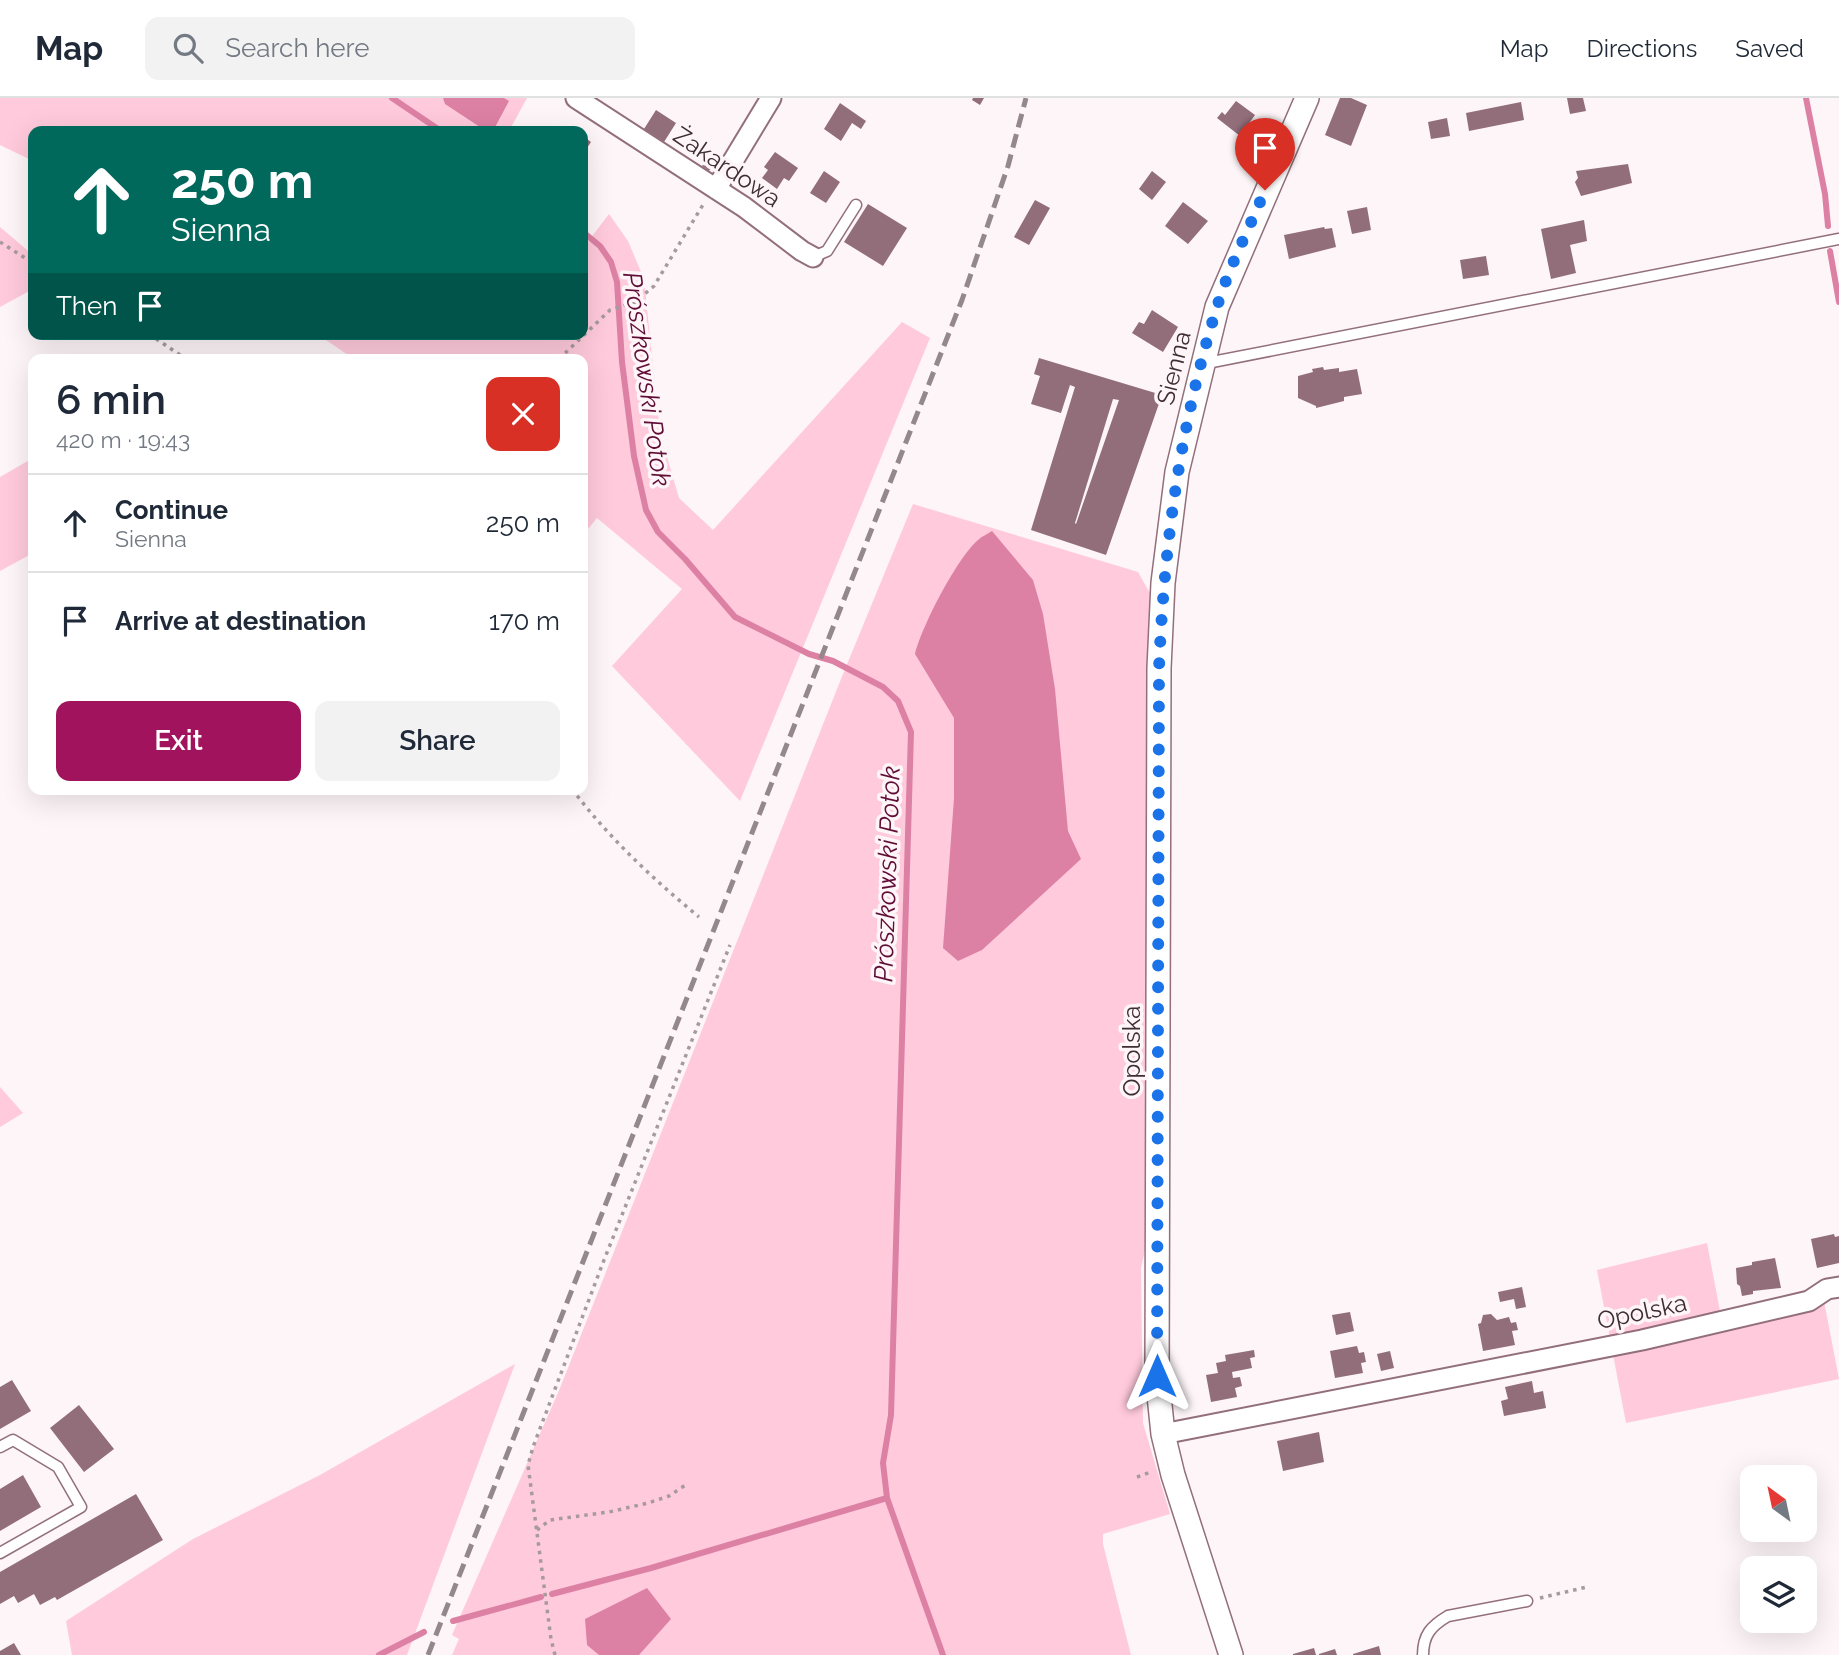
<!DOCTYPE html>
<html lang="en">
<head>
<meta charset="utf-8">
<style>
	body { margin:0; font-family:Raleway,sans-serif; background:#f2f2f3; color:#1f2937; height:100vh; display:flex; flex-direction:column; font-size:26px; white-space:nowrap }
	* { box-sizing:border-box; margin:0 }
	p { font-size:23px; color:#747a83 }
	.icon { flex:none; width:38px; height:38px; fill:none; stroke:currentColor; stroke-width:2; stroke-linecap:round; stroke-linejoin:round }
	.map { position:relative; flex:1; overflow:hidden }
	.details { position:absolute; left:28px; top:256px; width:560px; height:441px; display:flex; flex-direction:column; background:#fff; border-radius:14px; box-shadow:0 7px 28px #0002 }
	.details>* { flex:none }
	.banner { position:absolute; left:28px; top:28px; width:560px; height:214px; border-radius:14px; box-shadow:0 7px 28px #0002; background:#00695c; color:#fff; overflow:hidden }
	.needle { width:46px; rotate:327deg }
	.tools { position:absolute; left:1740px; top:1367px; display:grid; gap:14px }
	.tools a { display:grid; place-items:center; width:77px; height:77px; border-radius:14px; background:#fff; box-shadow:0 7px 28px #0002; font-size:35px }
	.pin { position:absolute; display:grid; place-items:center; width:60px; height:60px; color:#fff; margin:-72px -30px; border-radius:50% 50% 50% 0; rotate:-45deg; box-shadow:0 0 7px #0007 }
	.pin .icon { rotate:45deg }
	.me { position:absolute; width:77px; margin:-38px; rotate:0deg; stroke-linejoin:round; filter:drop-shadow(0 0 5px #0008) }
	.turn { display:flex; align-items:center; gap:24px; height:147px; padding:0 28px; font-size:32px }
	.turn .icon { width:91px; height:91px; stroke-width:2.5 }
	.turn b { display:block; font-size:49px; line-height:60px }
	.then { display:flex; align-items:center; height:66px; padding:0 28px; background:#0003; gap:14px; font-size:26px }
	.round { display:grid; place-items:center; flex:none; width:74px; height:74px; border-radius:14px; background:#f2f2f3 }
	.headline { display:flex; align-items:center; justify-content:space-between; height:119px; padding:0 28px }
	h1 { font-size:42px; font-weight:600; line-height:52px }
	.cta { display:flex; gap:14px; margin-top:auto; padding:14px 28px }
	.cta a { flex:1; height:80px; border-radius:14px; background:#a1145d; color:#fff; font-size:28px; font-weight:600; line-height:80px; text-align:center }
	.cta a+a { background:#f2f2f3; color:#1f2937 }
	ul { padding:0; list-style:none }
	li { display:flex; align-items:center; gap:21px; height:98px; padding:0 28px; border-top:2px solid #e0e1e3 }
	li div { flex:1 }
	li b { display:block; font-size:26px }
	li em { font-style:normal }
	header { display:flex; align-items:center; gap:42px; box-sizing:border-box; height:98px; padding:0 35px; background:#fff; border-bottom:2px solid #e0e1e3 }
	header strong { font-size:33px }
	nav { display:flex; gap:38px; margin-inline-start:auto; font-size:24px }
	.search { width:490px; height:63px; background:#f2f2f3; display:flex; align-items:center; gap:18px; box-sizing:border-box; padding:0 24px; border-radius:14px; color:#747a83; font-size:26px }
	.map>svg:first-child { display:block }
	.green { fill:#ffcadc }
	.water { fill:#dd81a4 }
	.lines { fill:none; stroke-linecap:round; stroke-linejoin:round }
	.stream { stroke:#dd81a4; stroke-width:6 }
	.building { fill:#926e7a; fill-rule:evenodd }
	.service-casing { stroke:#926f7b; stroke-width:13 }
	.minor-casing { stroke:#926f7b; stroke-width:23 }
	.tertiary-casing { stroke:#926f7b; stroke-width:26 }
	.path { stroke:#a69a9d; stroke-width:3.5; stroke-dasharray:3.5 5; stroke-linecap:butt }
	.service { stroke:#fff; stroke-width:10 }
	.minor { stroke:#fff; stroke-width:19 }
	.tertiary { stroke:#fff; stroke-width:23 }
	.rail { stroke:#95888c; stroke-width:5; stroke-dasharray:14 7; stroke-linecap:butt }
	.route { stroke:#1a73e8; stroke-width:12; stroke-dasharray:0 21.6 }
	.labels { text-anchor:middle; stroke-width:7; stroke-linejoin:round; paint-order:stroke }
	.street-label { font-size:24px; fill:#3e2e33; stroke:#fdf5f7 }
	.water-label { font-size:26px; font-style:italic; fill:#600d36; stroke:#fdf5f7 }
</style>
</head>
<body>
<header>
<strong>Map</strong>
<div class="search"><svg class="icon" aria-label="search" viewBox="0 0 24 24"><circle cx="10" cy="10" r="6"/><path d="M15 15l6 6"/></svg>Search here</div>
<nav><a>Map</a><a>Directions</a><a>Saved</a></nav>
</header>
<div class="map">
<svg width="1839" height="1557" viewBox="0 0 1839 1557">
	<rect width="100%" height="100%" fill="#fdf5f7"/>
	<path class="green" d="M0 0H527L509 33H33V63L0 47Z
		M609 116 628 143 644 181 660 335 679 400 713 432 902 224 930 240 740 703 612 568 682 491 597 420 583 437V261H354L317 236H583V150Z
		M0 129 33 157V191L0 209Z
		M33 360V455L0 473V379Z
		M913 406 1138 474 1151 497 1147 571 1158 1093 1141 1170 1143 1325 1170 1416 1103 1436V1446L1131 1557H452L459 1541 452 1537 560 1290 841 581Z
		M0 989 23 1015 0 1029Z
		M1707 1145 1720 1213 1822 1193 1839 1281 1626 1325 1597 1172Z
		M515 1266 407 1557H72L66 1523 193 1441 320 1377Z"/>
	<path class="water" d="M443 0H504L509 3 493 33H486L445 6Z
		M992 433 1033 482 1043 516 1055 591 1068 733 1081 761 982 852 958 863 943 850 954 700V620L915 556C922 528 957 460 978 442 982 438 988 436 992 433Z
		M647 1490 671 1521 639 1557H599L587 1547 585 1521Z"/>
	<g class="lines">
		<path class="stream" d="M392 0 441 33
			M1806 0 1825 96 1828 128
			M583 134 600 148 611 164 617 184 622 264 634 358 646 412 658 434 685 461 735 519 809 556 833 563 883 589 898 603 911 634 891 1317 883 1365 887 1400 943 1557
			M1830 153 1839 204
			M552 1496 651 1470 887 1400
			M453 1523 541 1499
			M379 1557 424 1534"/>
	</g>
	<path class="building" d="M973 0H984L980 7 972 2Z
		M1340 0H1351L1367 7 1351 48 1325 37Z
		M1567 0H1583L1586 13 1570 16Z
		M1236 3 1255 17 1240 38 1217 20 1222 14 1225 17Z
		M1521 4 1524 22 1469 33 1466 15Z
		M840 5 866 23 861 31 852 25 841 43 824 31Z
		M656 12 676 25 664 44 644 31Z
		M1447 20 1450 38 1431 41 1428 24Z
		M583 38 591 44 583 56Z
		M711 53 719 57 709 73 702 68Z
		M775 54 798 70 789 83 784 80 777 91 762 80 768 72 764 69Z
		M1628 66 1632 85 1581 98 1575 84 1578 80 1576 73Z
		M824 73 840 84 826 105 810 95Z
		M1152 73 1166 84 1152 102 1139 91Z
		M1035 102 1050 110 1029 147 1014 139Z
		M1183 104 1208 123 1188 146 1165 128Z
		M868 106 907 130 883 168 844 144Z
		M1367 109 1371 132 1352 136 1347 113Z
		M1584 122 1587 143 1570 147 1576 175 1551 181 1541 131Z
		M1324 129 1325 131 1332 130 1336 149 1289 161 1284 137Z
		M1486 158 1489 177 1463 181 1460 162Z
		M1152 212 1178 229 1163 254 1132 235 1139 224 1144 226Z
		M1039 260 1162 297 1106 457 1031 432 1075 289 1070 287 1061 315 1031 306 1040 278 1034 276ZM1113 301 1119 302 1076 426 1075 425Z
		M1323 269 1324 272 1339 270V274L1357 271 1362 296 1344 299V303L1316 310V308L1298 300V278L1313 274 1312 271Z
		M1834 1136 1835 1139 1839 1138V1165L1817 1170 1811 1141Z
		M1775 1160 1781 1190 1753 1193V1196L1742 1198 1740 1188 1737 1186 1736 1170 1752 1167V1164Z
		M1522 1189 1526 1209 1516 1211 1514 1201 1500 1204 1498 1194Z
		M1350 1214 1354 1233 1336 1237 1332 1217Z
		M1491 1216 1497 1222 1509 1219 1511 1225 1516 1224 1518 1232 1512 1233 1515 1247 1483 1253 1478 1226 1481 1225 1483 1217Z
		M1357 1248 1359 1255 1364 1254 1366 1264 1361 1265 1363 1275 1335 1280 1330 1253Z
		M1254 1252 1255 1259 1250 1260 1252 1270 1232 1274 1233 1280 1240 1279 1242 1288 1235 1290 1237 1299 1211 1304 1206 1277 1218 1275 1216 1265 1226 1263 1225 1257Z
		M1390 1253 1394 1270 1381 1273 1377 1256Z
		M12 1282 31 1313 0 1331V1289Z
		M1532 1283 1534 1295 1543 1293 1546 1310 1504 1318 1501 1303 1508 1301 1505 1289Z
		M79 1307 114 1351 84 1374 50 1330Z
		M1319 1334 1324 1364 1283 1373 1277 1343Z
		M23 1377 41 1409 0 1433V1391Z
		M136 1396 163 1442 57 1502 55 1499 40 1507 34 1496 18 1505 14 1498 0 1506V1474Z
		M14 1545 21 1557H0V1553Z
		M1379 1548 1381 1557H1353V1556Z
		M1314 1550 1316 1557H1293V1556Z
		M1335 1551 1337 1557H1319V1556Z"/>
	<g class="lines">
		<g class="service-casing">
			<path id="service" d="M813 159 827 153 856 107
				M1202 266 1839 141
				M0 1349 13 1342 58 1369 81 1409 0 1455
				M1423 1557C1423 1537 1431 1528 1448 1518L1527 1503"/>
		</g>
		<g class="minor-casing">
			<path id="minor" d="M576 0 744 109 802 153 813 159
				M716 91 771 0
				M1163 1336 1642 1242 1809 1203 1827 1191 1839 1189"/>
		</g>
		<g class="tertiary-casing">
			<path id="tertiary" d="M1231 1557 1173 1377 1163 1336 1157 1278 1159 570 1163 485 1177 374 1217 209 1307 0"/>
		</g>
		<path class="path" d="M0 144 33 165
			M149 236 186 261
			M559 261 610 212 635 204 654 188 704 105
			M572 691C608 739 653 781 699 819
			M1137 1379 1151 1374
			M537 1432 550 1422 609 1414 648 1405 669 1398 687 1386
			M1540 1500 1587 1489
			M555 1557 551 1541 528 1367 533 1349 604 1162 730 847"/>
		<use href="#service" class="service"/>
		<use href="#minor" class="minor"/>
		<use href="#tertiary" class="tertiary"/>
		<path class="rail" d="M428 1557 962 202 1008 68 1026 0"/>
	</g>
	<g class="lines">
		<path class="route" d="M1157 1278 1159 570C1164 448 1180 327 1217 209 1229 169 1249 131 1265 92"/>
	</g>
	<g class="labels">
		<g class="street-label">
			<text transform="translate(727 69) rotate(34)" y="8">Żakardowa</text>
			<text transform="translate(1174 270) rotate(-76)" y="8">Sienna</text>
			<text transform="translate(1132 953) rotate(-90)" y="8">Opolska</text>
			<text transform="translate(1642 1214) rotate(-12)" y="8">Opolska</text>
		</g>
		<g class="water-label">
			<text transform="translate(647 281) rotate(82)" y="9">Prószkowski Potok</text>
			<text transform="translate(887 776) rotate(-88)" y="9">Prószkowski Potok</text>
		</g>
	</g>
</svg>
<div class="tools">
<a><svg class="needle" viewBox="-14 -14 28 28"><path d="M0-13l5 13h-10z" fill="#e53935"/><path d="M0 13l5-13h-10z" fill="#747a83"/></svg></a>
<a><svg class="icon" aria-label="layers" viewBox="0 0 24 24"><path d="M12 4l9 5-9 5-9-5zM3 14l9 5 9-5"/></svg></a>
</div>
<div class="pin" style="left:1265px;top:92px;background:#d93025"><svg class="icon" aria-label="arrive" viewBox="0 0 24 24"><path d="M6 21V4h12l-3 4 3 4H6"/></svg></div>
<svg class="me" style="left:1157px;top:1278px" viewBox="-20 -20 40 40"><path d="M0-17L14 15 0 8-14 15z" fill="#1a73e8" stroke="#fff" stroke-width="4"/></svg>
<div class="banner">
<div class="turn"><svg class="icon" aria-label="ahead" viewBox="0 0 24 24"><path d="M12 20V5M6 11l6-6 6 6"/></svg><div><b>250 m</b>Sienna</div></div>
<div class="then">Then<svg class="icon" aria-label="arrive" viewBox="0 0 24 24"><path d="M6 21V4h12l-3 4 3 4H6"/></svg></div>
</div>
<section class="details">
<div class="headline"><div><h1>6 min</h1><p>420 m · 19:43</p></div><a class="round" style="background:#d93025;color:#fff"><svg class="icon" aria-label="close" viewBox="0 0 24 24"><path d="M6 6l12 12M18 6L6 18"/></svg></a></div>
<ul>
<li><svg class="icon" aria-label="ahead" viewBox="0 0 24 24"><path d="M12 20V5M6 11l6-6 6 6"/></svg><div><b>Continue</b><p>Sienna</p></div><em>250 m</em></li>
<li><svg class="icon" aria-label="arrive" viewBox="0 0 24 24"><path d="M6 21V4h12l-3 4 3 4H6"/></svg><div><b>Arrive at destination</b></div><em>170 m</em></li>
</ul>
<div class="cta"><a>Exit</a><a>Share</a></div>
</section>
</div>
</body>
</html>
